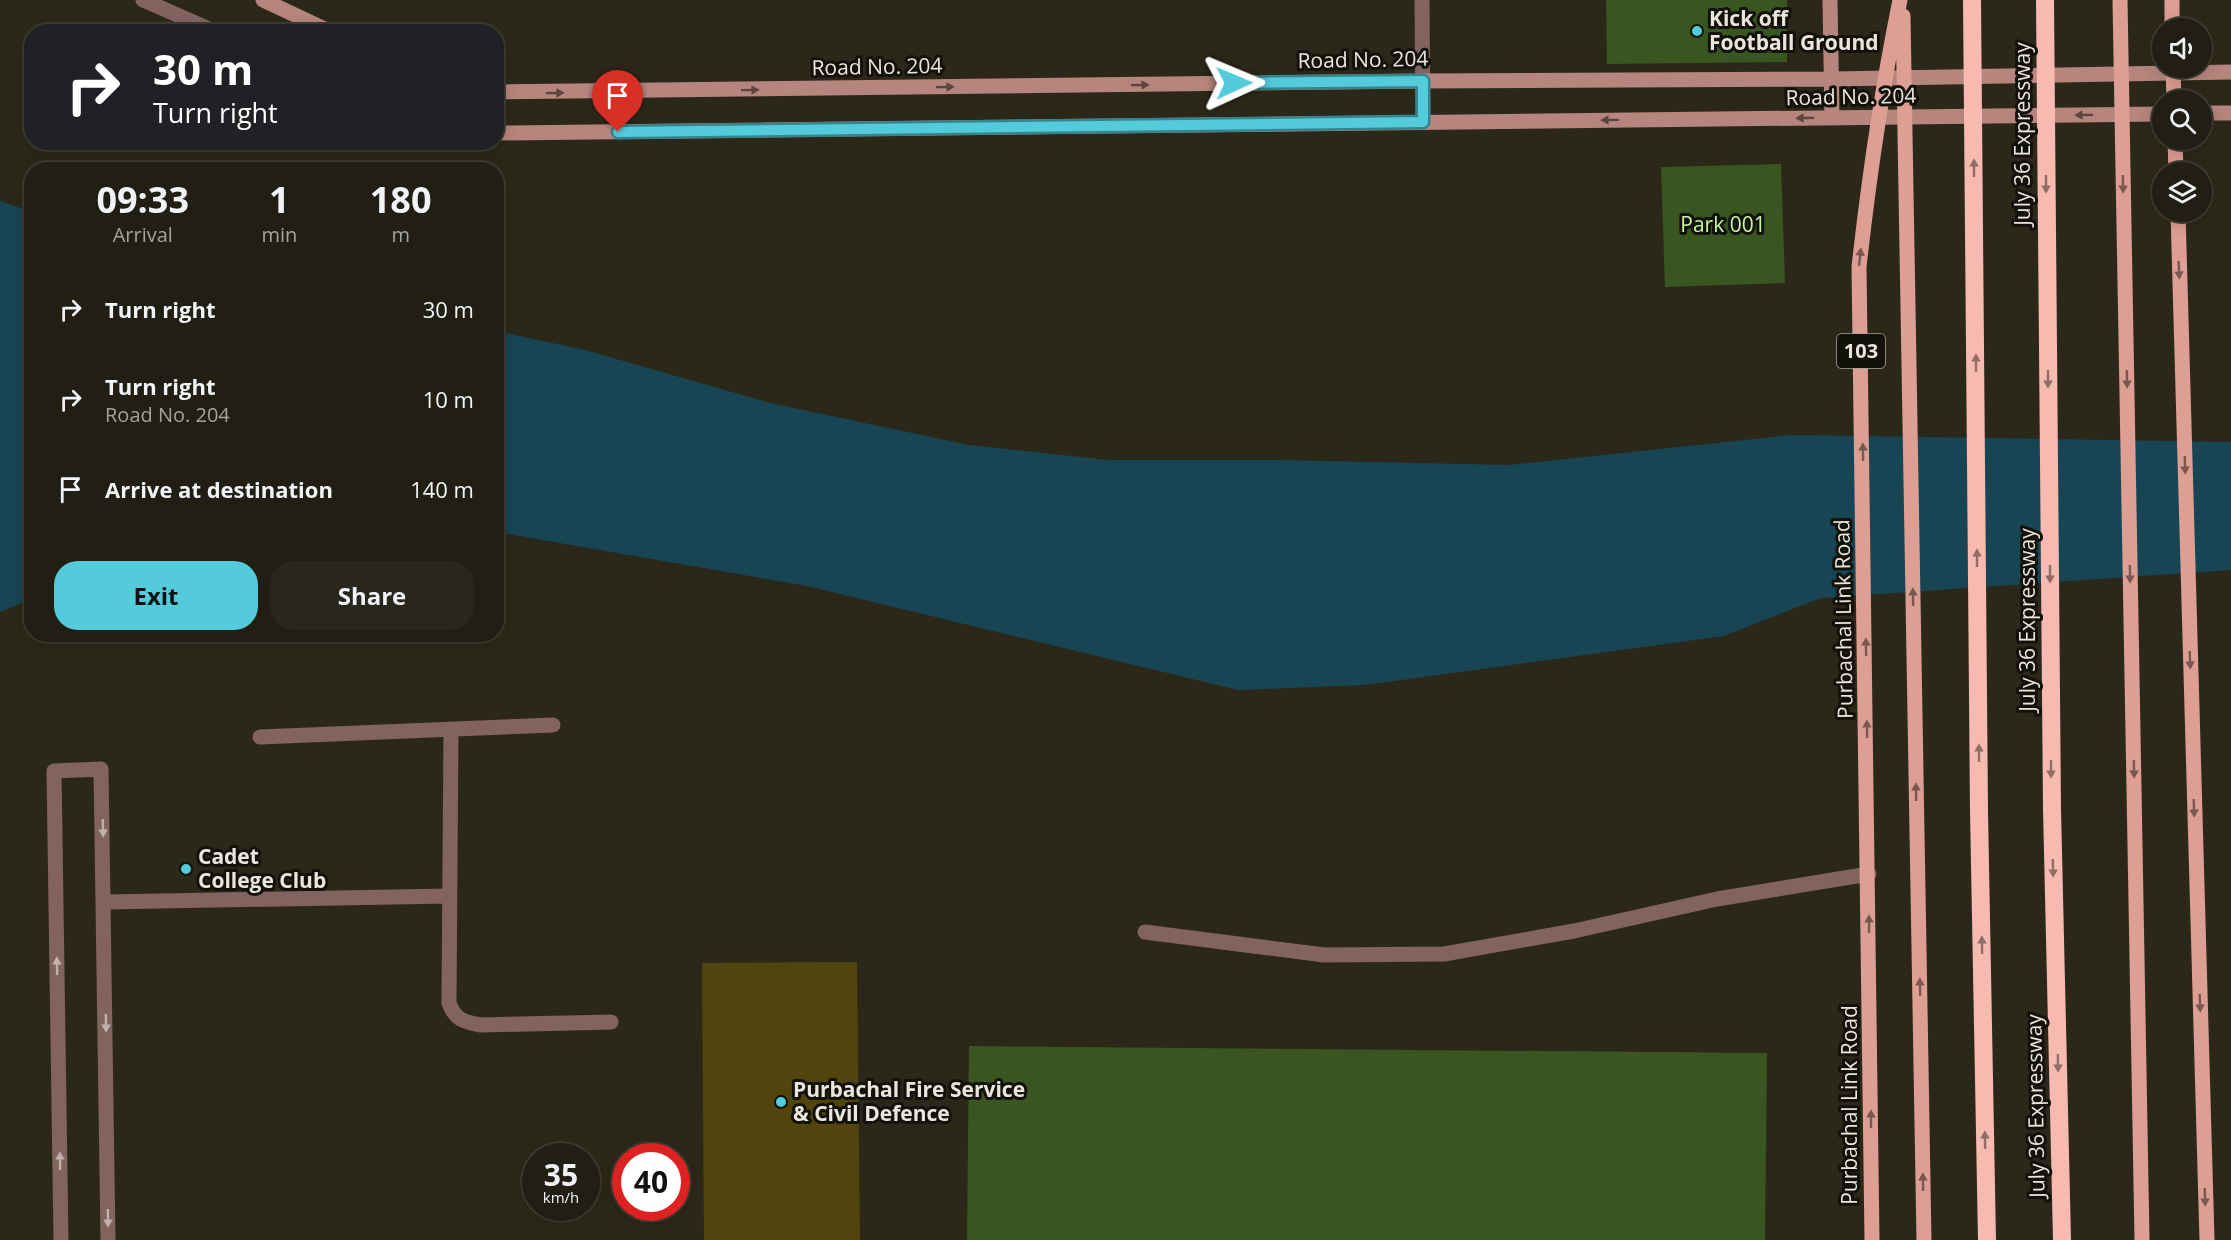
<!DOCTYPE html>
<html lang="en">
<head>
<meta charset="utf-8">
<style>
	body { margin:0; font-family:"Open Sans",sans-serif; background:#29271c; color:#f1f3f6; height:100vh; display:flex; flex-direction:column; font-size:22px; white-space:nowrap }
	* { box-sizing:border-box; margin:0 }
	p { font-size:20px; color:#a2a2a0 }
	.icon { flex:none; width:33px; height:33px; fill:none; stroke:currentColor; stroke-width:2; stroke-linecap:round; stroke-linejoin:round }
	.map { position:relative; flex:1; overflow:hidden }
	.details { position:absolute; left:24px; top:162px; width:480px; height:480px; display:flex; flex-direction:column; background:#211e13; border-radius:24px; box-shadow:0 3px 15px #0003,0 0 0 2px #3e3c33 }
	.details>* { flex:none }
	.banner { position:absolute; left:24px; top:24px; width:480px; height:126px; border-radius:24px; box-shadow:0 3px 15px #0003,0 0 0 2px #3e3c33; background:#202124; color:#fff; overflow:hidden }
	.fabs { position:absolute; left:2152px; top:18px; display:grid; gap:12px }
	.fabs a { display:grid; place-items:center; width:60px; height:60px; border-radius:50%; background:#211e13; box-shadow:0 3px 15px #0003,0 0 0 2px #3e3c33; font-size:30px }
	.speed { position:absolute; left:522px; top:1143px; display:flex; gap:12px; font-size:30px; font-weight:700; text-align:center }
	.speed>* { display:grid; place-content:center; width:78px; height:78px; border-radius:50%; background:#211e13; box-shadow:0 3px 15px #0003,0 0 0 2px #3e3c33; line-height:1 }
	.speed small { font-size:15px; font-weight:400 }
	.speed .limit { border:9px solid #d22; background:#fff; color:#111 }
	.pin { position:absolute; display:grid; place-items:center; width:51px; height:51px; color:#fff; margin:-62px -26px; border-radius:50% 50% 50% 0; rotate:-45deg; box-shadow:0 0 6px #0007 }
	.pin .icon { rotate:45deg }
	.me { position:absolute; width:66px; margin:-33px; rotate:89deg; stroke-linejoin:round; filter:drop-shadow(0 0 4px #0008) }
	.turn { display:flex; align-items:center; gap:21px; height:126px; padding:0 30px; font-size:27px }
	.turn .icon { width:78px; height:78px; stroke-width:2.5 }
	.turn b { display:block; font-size:42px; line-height:51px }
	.eta { display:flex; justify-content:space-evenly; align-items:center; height:102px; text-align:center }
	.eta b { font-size:36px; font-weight:700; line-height:42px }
	.cta { display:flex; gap:12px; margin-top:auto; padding:12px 30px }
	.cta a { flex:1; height:69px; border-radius:24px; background:#53cbda; color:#111; font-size:24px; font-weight:700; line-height:69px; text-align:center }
	.cta a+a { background:#29271c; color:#f1f3f6 }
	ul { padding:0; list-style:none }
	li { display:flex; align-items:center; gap:18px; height:90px; padding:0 30px }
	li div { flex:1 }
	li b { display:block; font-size:22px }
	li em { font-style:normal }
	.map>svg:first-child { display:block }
	.green { fill:#395520 }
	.water { fill:#174553 }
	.building { fill:#51450d }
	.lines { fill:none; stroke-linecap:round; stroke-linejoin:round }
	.lane { stroke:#82635f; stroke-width:15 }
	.street { stroke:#82635f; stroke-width:15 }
	.secondary { stroke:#b6857d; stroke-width:15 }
	.primary { stroke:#dd9e94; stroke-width:15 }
	.highway { stroke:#f7bab0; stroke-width:18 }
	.oneway { fill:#5c453e }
	.oneway2 { fill:#906e65 }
	.oneway3 { fill:#78584f }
	.oneway4 { fill:#c0b2ab }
	.route-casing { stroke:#36848e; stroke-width:15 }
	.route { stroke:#53cbda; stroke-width:10 }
	.poi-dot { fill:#53cbda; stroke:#12110a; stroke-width:2 }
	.labels { text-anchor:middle; stroke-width:6; stroke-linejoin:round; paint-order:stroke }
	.shield { fill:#12110a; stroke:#a8a69e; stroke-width:1.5 }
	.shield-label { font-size:20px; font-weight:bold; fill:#e9e6dd }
	.poi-label { font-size:21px; font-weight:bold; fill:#e9e6dd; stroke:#12110a; text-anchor:start }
	.street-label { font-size:21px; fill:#e9e6dd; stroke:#12110a }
	.park-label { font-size:21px; fill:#c5f5a0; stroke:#12110a }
</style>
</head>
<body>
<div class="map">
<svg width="2231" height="1240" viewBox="0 0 2231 1240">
	<rect width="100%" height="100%" fill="#2c2819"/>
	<path class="green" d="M1606 0H1787V62L1607 64Z
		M1781 164 1785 283 1665 287 1661 167Z
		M969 1046 1767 1053 1765 1240H967Z"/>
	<path class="water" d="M0 201 32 212 31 599 0 612Z
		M496 331 585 350 770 403 969 445 1108 460H1278L1509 465 1792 435 2231 442V570L1821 598 1724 636 1365 685 1238 690 807 586 497 532Z"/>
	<path class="building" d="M857 962 860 1240H704L702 963Z"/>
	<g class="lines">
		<path class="lane" d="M451 729 449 1003C455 1020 464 1022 481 1025L611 1022
			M260 737 553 725
			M105 902 449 896
			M1145 932 1324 955 1444 954 1574 931 1717 899 1869 874"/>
		<path class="street" d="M143 0 216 32
			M1422 0 1423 122
			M61 1240 54 771 101 769 108 1240"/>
		<path class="secondary" d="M263 0 331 32
			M1830 0 1832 118
			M496 92 1423 81 1832 79 2231 72
			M2202 113H2231
			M499 133 2163 114"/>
		<path class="primary" d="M2120 0 2142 1240
			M2172 0V28
			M1903 16 1924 1240
			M2173 68 2174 100
			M2175 140 2176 172
			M2178 212 2207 1240
			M1872 1240 1859 267C1869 177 1882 88 1900 0"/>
		<path class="highway" d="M1972 0 1979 811 1987 1240
			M2045 0 2052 809 2062 1240"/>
	</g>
	<defs><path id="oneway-solid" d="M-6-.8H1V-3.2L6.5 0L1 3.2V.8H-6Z" transform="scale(1.5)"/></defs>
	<g class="oneway">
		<use href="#oneway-solid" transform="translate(1140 85) rotate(-1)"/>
		<use href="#oneway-solid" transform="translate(945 87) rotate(-1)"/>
		<use href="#oneway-solid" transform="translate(750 90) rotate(-1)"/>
		<use href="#oneway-solid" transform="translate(555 93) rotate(-1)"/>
		<use href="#oneway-solid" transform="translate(2084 115) rotate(179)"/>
		<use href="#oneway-solid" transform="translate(1805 118) rotate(179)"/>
		<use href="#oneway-solid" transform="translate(1610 120) rotate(179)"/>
	</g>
	<g class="oneway2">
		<use href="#oneway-solid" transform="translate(1974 168) rotate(-90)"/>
		<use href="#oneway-solid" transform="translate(2046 184) rotate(90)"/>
		<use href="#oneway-solid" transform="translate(1976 363) rotate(-90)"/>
		<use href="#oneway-solid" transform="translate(2048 379) rotate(90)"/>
		<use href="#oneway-solid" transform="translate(1977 558) rotate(-90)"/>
		<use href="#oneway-solid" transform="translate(2050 574) rotate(90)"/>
		<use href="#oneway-solid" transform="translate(1979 753) rotate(-90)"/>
		<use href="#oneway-solid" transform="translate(2051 769) rotate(90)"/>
		<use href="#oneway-solid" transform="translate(2053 868) rotate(89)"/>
		<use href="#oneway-solid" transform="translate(1982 945) rotate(-91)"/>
		<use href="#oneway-solid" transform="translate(2058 1063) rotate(89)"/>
		<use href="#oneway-solid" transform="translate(1985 1140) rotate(-91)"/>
	</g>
	<g class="oneway3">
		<use href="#oneway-solid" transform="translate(2123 184) rotate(89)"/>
		<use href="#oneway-solid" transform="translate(1860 257) rotate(-84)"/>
		<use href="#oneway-solid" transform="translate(2179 270) rotate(88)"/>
		<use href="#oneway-solid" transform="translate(2127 379) rotate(89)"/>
		<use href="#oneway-solid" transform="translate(1863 452) rotate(-91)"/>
		<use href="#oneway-solid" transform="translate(2185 465) rotate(88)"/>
		<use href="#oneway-solid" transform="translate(2130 574) rotate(89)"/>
		<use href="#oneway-solid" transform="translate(1913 597) rotate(-91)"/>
		<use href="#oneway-solid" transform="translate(1866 647) rotate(-91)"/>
		<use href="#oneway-solid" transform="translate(2190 660) rotate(88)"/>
		<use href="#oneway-solid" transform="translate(1867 729) rotate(-91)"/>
		<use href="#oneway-solid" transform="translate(2134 769) rotate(89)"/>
		<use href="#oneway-solid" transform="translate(1916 792) rotate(-91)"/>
		<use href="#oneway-solid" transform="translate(2194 808) rotate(88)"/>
		<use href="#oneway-solid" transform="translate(1869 924) rotate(-90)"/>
		<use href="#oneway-solid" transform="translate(1920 987) rotate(-91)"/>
		<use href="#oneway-solid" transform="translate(2200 1003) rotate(88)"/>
		<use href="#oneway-solid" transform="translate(1871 1119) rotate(-90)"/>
		<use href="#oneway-solid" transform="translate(1923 1182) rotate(-91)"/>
		<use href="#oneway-solid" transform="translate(2205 1197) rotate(88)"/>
	</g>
	<g class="oneway4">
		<use href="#oneway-solid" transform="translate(103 828) rotate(88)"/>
		<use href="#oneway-solid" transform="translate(57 966) rotate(-91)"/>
		<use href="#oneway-solid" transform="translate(106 1023) rotate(89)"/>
		<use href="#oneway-solid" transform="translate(60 1161) rotate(-91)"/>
		<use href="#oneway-solid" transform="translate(108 1218) rotate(89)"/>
	</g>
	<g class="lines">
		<g class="route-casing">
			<path id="route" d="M618 132 1423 122V81L1234 83"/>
		</g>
		<use href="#route" class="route"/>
	</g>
	<g class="poi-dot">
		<circle cx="1697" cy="31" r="6"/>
		<circle cx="186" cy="869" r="6"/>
		<circle cx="781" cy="1102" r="6"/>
	</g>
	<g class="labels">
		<rect class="shield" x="1837" y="334" width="48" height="34" rx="4.5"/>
		<g class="shield-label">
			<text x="1861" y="358">103</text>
		</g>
		<g class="poi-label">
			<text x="1709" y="26">Kick off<tspan x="1709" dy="24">Football Ground</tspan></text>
			<text x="198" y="864">Cadet<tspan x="198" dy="24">College Club</tspan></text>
			<text x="793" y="1097">Purbachal Fire Service<tspan x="793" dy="24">&amp; Civil Defence</tspan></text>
		</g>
		<g class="street-label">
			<text transform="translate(1363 60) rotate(-1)" y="7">Road No. 204</text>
			<text transform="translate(877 67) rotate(-1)" y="7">Road No. 204</text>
			<text transform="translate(1851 97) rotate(-1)" y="7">Road No. 204</text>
			<text transform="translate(2023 134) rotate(-90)" y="7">July 36 Expressway</text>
			<text transform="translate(1844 619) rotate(-91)" y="7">Purbachal Link Road</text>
			<text transform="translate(2028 620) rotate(-90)" y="7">July 36 Expressway</text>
			<text transform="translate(1850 1105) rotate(-90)" y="7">Purbachal Link Road</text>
			<text transform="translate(2036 1106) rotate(-91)" y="7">July 36 Expressway</text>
		</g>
		<g class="park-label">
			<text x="1723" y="232">Park 001</text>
		</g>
	</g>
</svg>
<div class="fabs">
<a><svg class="icon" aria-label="sound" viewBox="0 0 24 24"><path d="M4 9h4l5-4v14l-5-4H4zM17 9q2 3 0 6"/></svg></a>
<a><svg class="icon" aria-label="search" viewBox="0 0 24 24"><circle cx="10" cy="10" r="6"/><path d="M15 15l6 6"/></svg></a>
<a><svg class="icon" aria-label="layers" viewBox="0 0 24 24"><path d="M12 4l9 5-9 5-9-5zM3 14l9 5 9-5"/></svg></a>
</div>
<div class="speed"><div>35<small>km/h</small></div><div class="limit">40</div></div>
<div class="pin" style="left:618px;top:132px;background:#d93025"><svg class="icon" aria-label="arrive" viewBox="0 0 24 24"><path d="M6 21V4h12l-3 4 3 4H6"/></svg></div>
<svg class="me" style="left:1234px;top:83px" viewBox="-20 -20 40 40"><path d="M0-17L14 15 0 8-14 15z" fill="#53cbda" stroke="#fff" stroke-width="4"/></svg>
<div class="banner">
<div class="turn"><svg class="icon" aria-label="right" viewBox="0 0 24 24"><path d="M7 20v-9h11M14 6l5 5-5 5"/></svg><div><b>30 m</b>Turn right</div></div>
</div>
<section class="details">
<div class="eta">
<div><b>09:33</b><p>Arrival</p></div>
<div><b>1</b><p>min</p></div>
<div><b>180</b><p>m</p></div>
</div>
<ul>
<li><svg class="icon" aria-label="right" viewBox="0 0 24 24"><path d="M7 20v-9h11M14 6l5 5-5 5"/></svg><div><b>Turn right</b></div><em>30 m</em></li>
<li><svg class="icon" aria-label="right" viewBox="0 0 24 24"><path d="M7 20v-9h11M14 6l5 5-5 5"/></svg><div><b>Turn right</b><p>Road No. 204</p></div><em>10 m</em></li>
<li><svg class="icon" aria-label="arrive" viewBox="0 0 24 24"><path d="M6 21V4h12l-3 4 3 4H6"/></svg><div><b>Arrive at destination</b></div><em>140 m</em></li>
</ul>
<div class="cta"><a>Exit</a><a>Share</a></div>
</section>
</div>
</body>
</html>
